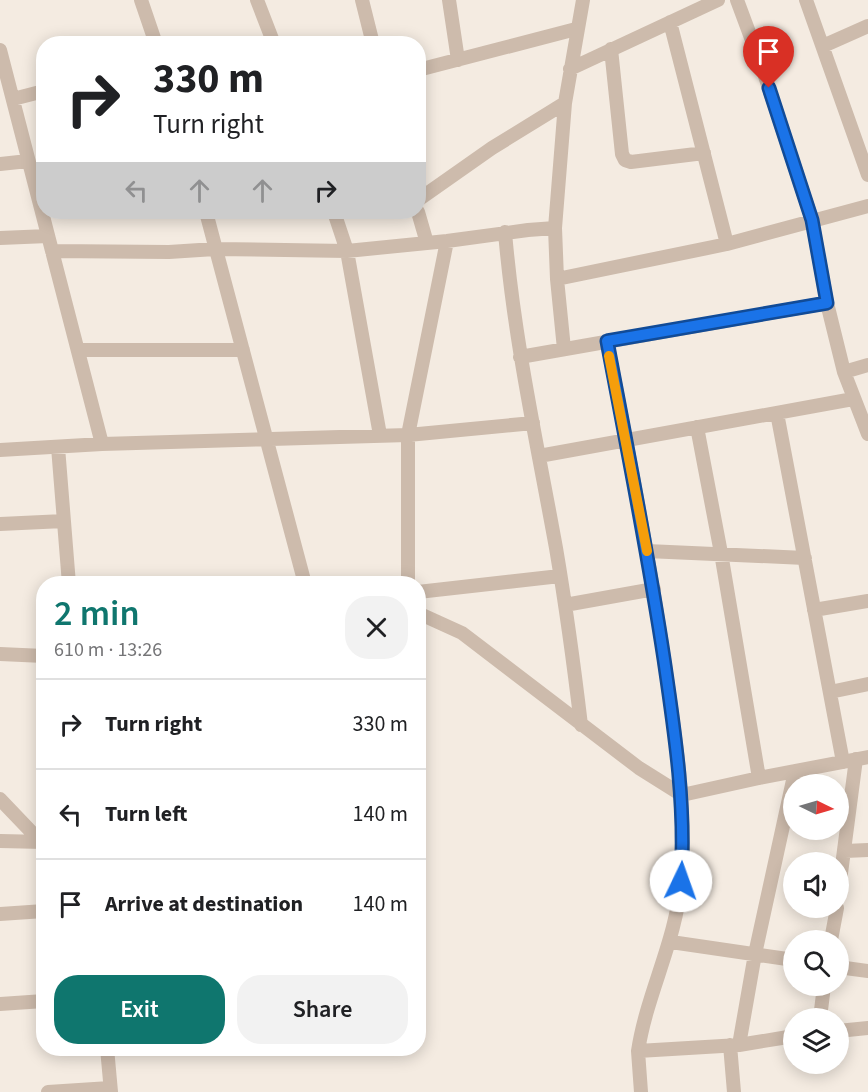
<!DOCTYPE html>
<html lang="en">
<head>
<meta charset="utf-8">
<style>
	body { margin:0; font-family:"Source Sans 3",sans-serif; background:#f2f2f2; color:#202124; height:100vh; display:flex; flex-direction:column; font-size:22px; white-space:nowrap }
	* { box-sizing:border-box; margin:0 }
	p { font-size:20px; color:#757577 }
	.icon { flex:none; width:33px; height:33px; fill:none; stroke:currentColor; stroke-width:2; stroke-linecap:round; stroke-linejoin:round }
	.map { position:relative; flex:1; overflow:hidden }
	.drawer { position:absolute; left:36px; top:576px; width:390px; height:480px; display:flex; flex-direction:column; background:#fff; border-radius:24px; box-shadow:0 3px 15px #0003 }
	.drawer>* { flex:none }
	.hud { position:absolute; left:36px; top:36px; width:390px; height:183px; border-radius:24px; box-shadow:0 3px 15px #0003; background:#fff; color:#202124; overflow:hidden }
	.needle { width:39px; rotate:95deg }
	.controls { position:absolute; left:783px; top:774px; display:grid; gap:12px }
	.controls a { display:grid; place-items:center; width:66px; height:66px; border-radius:50%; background:#fff; box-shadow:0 3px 15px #0003; font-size:30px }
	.pin { position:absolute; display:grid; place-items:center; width:51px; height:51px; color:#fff; margin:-62px -26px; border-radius:50% 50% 50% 0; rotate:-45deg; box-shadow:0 0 6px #0007 }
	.pin .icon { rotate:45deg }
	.me { position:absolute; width:66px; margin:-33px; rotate:3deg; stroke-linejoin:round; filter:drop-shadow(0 0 4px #0008) }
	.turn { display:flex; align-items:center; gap:21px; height:126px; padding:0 18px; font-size:27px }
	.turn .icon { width:78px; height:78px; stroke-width:2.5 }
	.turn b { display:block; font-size:42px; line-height:51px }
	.lanes { display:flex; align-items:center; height:57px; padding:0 18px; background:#0003; justify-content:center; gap:30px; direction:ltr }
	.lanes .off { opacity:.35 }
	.round { display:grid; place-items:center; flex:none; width:63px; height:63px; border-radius:24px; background:#f2f2f2 }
	.headline { display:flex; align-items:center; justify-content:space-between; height:102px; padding:0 18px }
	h1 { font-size:36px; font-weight:600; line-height:45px; color:#0f766e }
	.action { display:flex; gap:12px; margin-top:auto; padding:12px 18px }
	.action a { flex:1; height:69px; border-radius:24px; background:#0f766e; color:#fff; font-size:24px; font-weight:600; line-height:69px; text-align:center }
	.action a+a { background:#f2f2f2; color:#202124 }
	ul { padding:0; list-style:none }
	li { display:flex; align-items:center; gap:18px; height:90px; padding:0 18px; border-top:2px solid #e0e0e0 }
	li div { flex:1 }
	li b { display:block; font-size:22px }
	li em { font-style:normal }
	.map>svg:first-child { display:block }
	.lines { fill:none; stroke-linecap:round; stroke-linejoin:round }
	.minor { stroke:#cdbbac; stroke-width:14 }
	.route-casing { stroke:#114b97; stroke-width:15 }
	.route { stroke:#1a73e8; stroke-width:10 }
	.slow { stroke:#f59e0b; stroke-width:10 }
</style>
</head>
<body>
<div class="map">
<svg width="868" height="1092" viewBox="0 0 868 1092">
	<rect width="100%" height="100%" fill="#f4ebe1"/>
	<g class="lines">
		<path class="minor" d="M141 0 156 44
			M257 0 274 44
			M362 0 373 44
			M449 0 458 60
			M737 0 763 70 812 220 827 303 844 372 868 434
			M806 0 868 175
			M670 22 727 244
			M823 46 868 26
			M611 49 622 154 625 160 631 162 704 153
			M0 50 102 444
			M570 69 718 0
			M418 70 576 29
			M13 99 44 91
			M0 164 28 161
			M418 200 492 148 565 103
			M206 212 305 584
			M334 212 347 251 380 435
			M418 212 427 243
			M505 232C514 339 537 443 556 548 566 607 574 666 581 725
			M0 238 48 236
			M52 251 169 252 215 249 347 251 447 241 528 230 555 228
			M557 279 727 244 868 206
			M607 341C628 451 650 561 666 672 676 741 687 810 681 880 677 940 647 992 638 1051
			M564 349 557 279 555 228 565 103 583 0
			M79 350H243
			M520 357 827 303
			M844 372 868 365
			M777 413 843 762
			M697 427 721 553 759 778
			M58 447 69 584
			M0 450 102 444 408 435 533 423
			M539 456 853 399
			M0 524 64 521
			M647 551 805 558
			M408 584V435L447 241
			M418 592 560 576
			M565 605 654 589
			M814 610 868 601
			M418 613 462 633 639 768 682 795 759 778 868 757
			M0 654 44 656
			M830 692 868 684
			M0 799 41 842
			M0 841 44 842
			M845 851 868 850
			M838 896 856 759
			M0 914 44 911
			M831 940 837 908
			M671 942 794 960
			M838 967 868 971
			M0 1004 44 1001
			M820 1018 824 986
			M838 1031 868 1028
			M730 1045 734 1092
			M739 1045 755 954 795 771
			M107 1048 111 1092
			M48 1092 110 1088
			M641 1092 638 1051 739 1045 794 1036"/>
	</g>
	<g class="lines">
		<g class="route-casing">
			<path id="route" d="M681 881C686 806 675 734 664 659 648 553 627 447 607 341L827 303 812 220 769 88"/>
		</g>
		<use href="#route" class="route"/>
		<path class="slow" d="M609 356 647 551"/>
	</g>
</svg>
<div class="controls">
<a><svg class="needle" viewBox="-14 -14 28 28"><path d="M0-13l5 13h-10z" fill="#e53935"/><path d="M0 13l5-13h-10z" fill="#757577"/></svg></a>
<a><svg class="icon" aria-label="sound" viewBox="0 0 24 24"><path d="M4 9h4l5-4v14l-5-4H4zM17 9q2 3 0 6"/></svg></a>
<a><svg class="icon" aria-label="search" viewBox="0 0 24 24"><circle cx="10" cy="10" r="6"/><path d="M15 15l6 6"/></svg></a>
<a><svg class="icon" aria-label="layers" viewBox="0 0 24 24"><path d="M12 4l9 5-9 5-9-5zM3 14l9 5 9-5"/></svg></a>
</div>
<div class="pin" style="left:769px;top:88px;background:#d93025"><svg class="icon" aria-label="arrive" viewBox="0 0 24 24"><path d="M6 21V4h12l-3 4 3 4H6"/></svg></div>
<svg class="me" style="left:681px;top:881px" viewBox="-20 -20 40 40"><circle r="19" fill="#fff"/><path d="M0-13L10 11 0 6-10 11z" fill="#1a73e8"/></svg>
<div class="hud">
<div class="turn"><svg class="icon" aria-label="right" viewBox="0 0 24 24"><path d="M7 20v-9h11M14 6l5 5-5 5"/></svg><div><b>330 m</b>Turn right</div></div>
<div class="lanes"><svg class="icon off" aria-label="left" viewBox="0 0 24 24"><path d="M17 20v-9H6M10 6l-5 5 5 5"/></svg><svg class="icon off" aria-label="ahead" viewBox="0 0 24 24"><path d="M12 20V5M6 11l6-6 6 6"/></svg><svg class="icon off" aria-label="ahead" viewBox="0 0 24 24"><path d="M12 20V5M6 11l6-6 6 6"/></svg><svg class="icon" aria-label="right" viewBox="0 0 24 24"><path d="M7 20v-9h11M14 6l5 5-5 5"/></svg></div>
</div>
<section class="drawer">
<div class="headline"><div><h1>2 min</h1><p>610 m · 13:26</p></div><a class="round"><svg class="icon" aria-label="close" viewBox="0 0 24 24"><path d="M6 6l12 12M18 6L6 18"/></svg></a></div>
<ul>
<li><svg class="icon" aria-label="right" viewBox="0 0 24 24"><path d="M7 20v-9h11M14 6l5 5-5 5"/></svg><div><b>Turn right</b></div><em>330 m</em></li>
<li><svg class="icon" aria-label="left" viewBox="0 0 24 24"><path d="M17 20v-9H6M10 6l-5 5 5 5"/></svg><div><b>Turn left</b></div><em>140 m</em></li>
<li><svg class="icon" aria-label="arrive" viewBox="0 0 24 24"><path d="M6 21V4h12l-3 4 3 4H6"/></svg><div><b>Arrive at destination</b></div><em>140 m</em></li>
</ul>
<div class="action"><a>Exit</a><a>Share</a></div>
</section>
</div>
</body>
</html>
